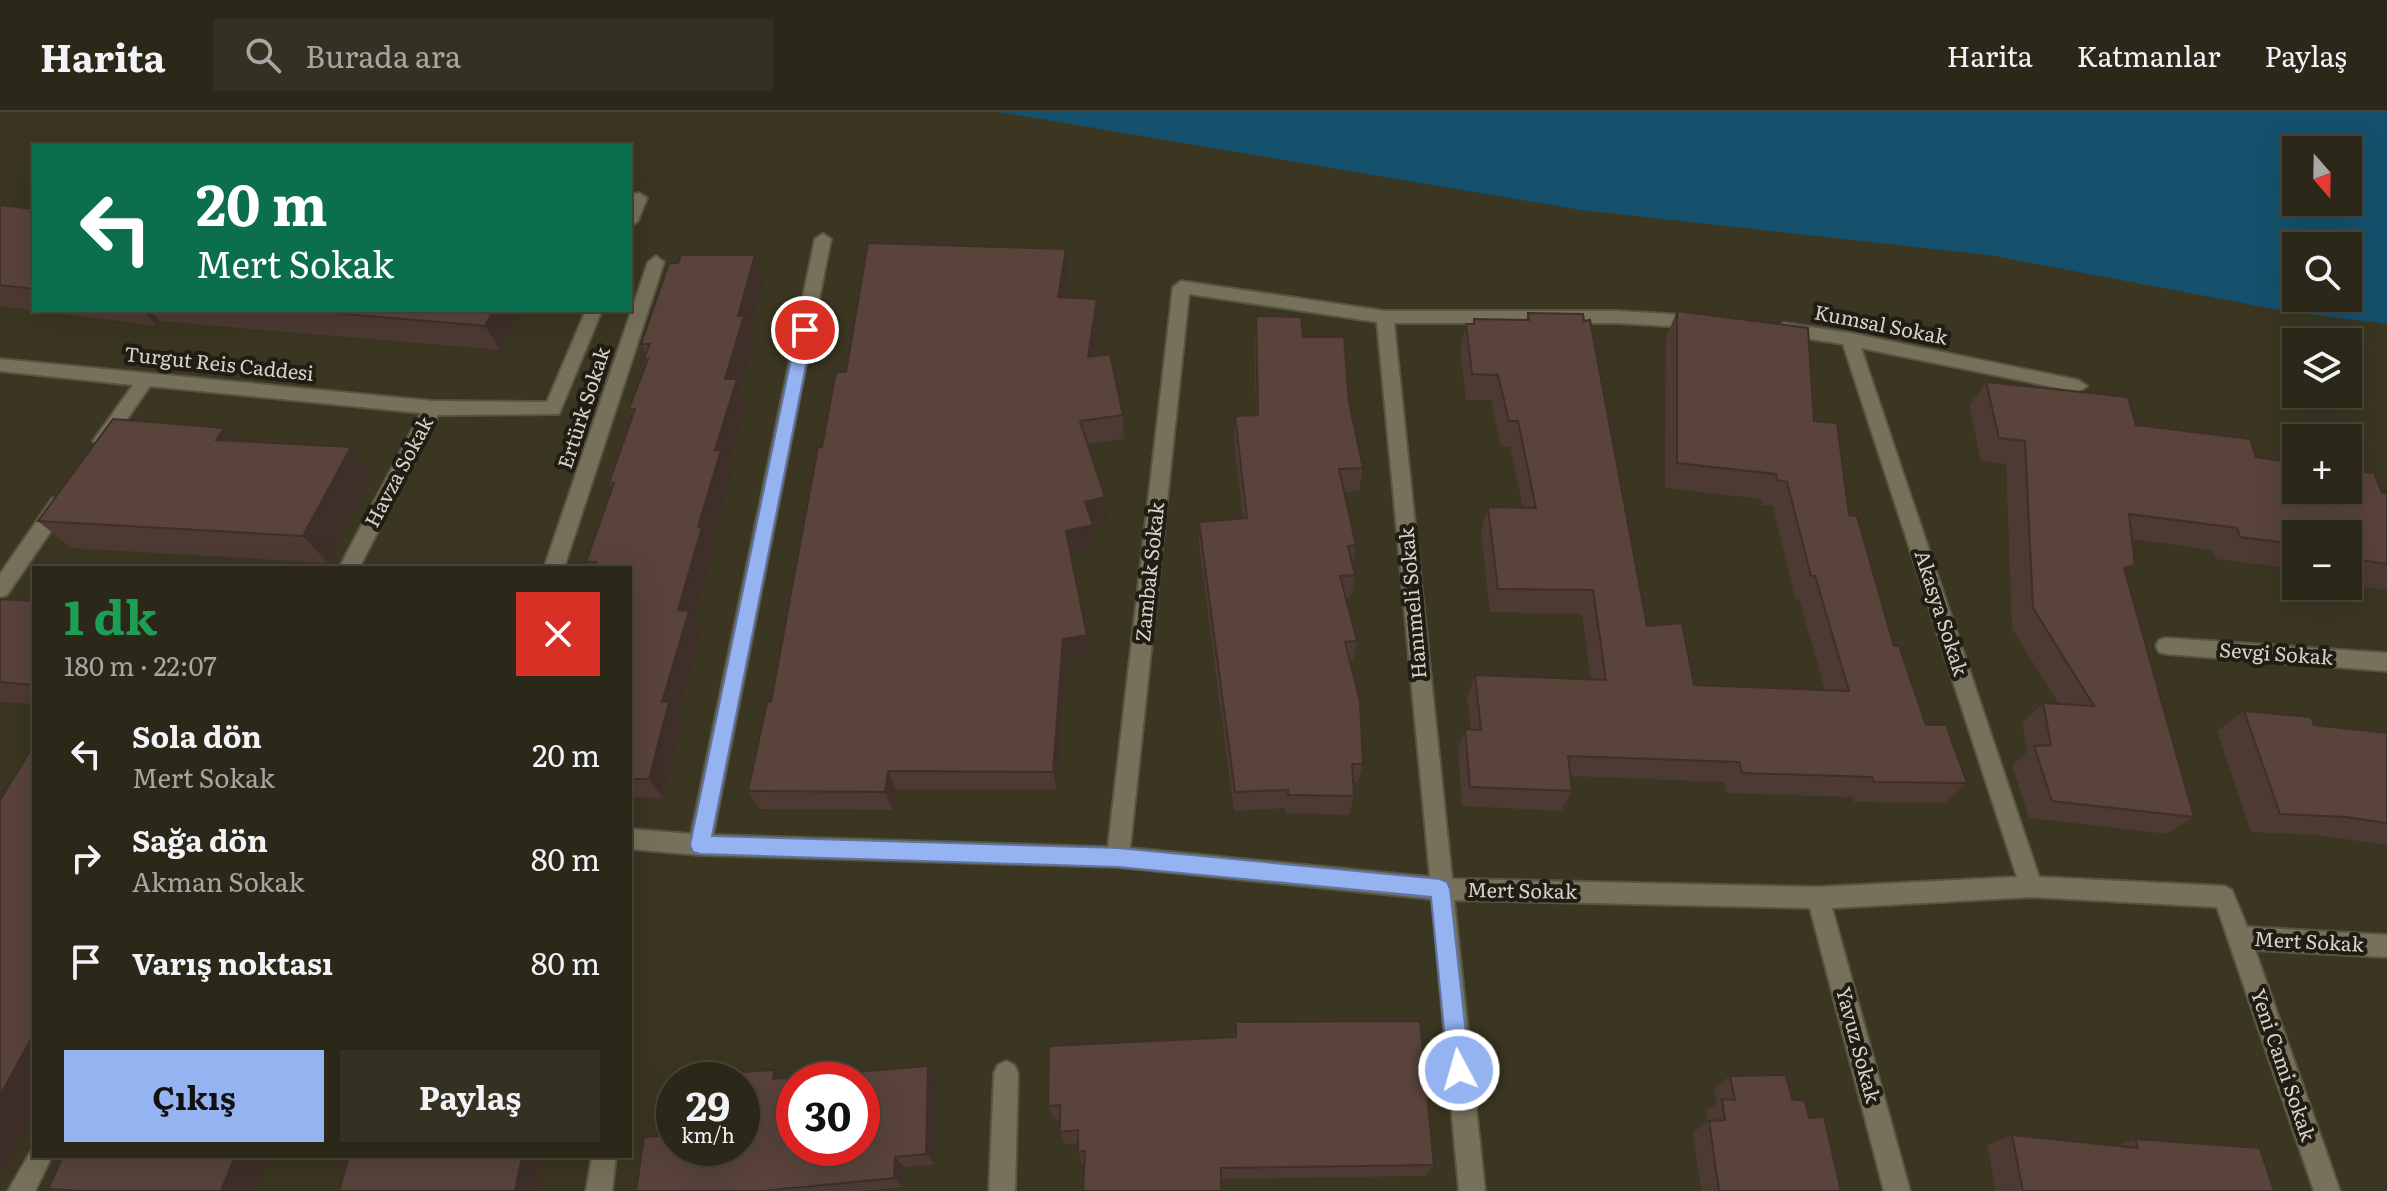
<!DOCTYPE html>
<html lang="tr">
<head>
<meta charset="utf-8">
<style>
	body { margin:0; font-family:Literata,serif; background:#343022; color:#f1f3f6; height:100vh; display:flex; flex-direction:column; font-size:30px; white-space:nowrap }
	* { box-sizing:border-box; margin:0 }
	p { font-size:26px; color:#a6a6a2 }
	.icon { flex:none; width:44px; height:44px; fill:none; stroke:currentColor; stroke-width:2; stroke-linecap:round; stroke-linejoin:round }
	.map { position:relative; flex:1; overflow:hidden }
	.panel { position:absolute; left:32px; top:454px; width:600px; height:592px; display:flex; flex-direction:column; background:#2c2819; border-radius:0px; box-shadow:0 8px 32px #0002,0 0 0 2px #484438 }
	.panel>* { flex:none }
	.hud { position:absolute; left:32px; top:32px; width:600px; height:168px; border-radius:0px; box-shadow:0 8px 32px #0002,0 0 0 2px #484438; background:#0b6e4f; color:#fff; overflow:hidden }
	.needle { width:52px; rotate:160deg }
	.buttons { position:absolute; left:2282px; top:24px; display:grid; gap:16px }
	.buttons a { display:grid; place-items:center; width:80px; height:80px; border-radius:0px; background:#2c2819; box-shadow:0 8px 32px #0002,0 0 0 2px #484438; font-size:40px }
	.speed { position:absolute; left:656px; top:950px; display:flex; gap:16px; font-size:40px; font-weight:700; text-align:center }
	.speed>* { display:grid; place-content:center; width:104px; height:104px; border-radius:50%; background:#2c2819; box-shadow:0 8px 32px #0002,0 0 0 2px #484438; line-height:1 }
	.speed small { font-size:20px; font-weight:400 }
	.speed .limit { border:12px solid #d22; background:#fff; color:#111 }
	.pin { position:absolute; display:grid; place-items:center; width:68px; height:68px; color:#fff; margin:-34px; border:4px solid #fff; border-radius:50%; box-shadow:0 2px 8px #0007 }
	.me { position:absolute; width:88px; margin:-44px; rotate:354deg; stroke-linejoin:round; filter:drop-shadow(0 0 6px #0008) }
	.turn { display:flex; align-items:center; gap:28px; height:168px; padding:0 32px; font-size:36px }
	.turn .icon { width:104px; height:104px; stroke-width:2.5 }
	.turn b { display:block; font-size:56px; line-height:68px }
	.round { display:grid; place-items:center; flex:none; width:84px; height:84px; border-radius:0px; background:#343022 }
	.headline { display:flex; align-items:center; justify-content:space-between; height:136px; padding:0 32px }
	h1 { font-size:48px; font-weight:700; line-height:60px; color:#1e9e55 }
	.action { display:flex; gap:16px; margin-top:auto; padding:16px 32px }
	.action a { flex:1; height:92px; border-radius:0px; background:#95b2f1; color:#111; font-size:32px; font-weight:700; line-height:92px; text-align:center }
	.action a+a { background:#343022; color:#f1f3f6 }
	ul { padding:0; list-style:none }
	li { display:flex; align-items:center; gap:24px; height:104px; padding:0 32px }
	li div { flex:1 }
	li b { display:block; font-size:30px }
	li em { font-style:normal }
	header { display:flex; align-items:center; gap:48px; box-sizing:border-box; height:112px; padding:0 40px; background:#2c2819; border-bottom:2px solid #484438 }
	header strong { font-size:38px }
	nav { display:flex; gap:44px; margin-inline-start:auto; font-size:28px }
	.search { width:560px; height:72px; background:#343022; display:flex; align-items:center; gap:20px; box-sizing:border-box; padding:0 28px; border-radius:0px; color:#a6a6a2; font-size:30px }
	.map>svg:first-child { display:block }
	.water { fill:#15516d; fill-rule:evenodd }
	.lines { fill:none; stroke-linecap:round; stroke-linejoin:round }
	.street-casing { stroke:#585442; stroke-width:4 }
	.street { fill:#77715b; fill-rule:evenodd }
	.wall { fill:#4d3a33 }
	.shaded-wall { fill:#3e2f29 }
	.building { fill:#59433b; stroke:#3e2f29; stroke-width:2; fill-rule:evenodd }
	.route { fill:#95b2f1; stroke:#61749d; stroke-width:2 }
	.labels { text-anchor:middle; stroke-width:8; stroke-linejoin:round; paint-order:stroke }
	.street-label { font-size:20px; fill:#d6d4c8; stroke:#1f1d14 }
</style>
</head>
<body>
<header>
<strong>Harita</strong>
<div class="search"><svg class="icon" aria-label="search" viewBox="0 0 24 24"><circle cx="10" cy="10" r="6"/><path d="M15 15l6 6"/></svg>Burada ara</div>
<nav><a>Harita</a><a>Katmanlar</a><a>Paylaş</a></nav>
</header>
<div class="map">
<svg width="2387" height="1079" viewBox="0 0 2387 1079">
	<rect width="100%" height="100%" fill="#3a3621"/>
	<path class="water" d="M999 0H2387V212L2285 199 1989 143 1581 98ZM2296 38H2348V90H2296ZM2348 134V186H2296V134Z"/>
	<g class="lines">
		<g class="street-casing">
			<path id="street" d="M639 81 647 86 638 109 630 114V89L633 82Z
				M823 122 831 127 713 723 1108 735 1173 175 1181 169 1385 199H1618L1700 204 1708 210 1700 216 1618 211H1394L1452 767 1818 775 2017 765 1843 232 1784 223 1776 217 1784 211 1850 221 2078 268 2087 274 2078 280 1861 236 2039 765 2224 774 2232 778 2247 815 2387 823V845L2255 838 2340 1079H2314L2217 795 2031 785 1832 796 1910 1079H1884L1810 796 1454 788 1485 1079H1459L1432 787 1118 755 700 743 630 737V717L691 722 815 127ZM1189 182 1377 210 1430 765 1130 736Z
				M656 144 664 150 564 456H544L648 150Z
				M586 198H602L559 302 438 303 359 456H339L421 301 150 274 108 334 102 336 93 329 133 273 0 259V247L433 289 547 290Z
				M59 385 68 392 66 397 7 483 0 485V462L52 387Z
				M2166 526 2387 541V559L2166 542 2159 540 2156 534 2159 528Z
				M1006 949 1014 953 1018 961 1015 1079H989L994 961 998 953Z
				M34 1034V1044H52L35 1079H8Z
				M592 1044H616L612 1079H586Z"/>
		</g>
		<use href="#street" class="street"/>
	</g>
	<path class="wall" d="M0 93 34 97V198H523L500 238 160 209 157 214 0 194Z
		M755 143 764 168 750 220 754 229 740 275 747 291 728 354 732 361 711 432 714 437 694 508 701 520 678 604 682 610 663 686 630 685V456H590L586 450 612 377 609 371 633 304 629 297 646 251 644 247 646 243 641 232 678 151Z
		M1068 162 1065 185 1097 187 1099 211 1094 244 1123 303 1124 327 1087 332 1107 408 1092 412 1095 435 1071 441 1090 543 1066 548 1057 678 896 677 893 698 760 697 748 679 771 590 822 335 846 260Z
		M1677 199 1814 309 1849 403 1894 534 1926 613 1967 671 1945 691 1854 690 1853 685 1726 681 1724 670 1570 664 1572 679 1561 699 1462 694 1458 638 1465 617H1471L1467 585 1475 563 1591 568 1582 502 1490 500 1481 420 1488 395 1523 396 1510 335 1501 334 1491 288H1466L1460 238 1466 212H1473L1474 207 1526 208 1528 201 1647 514 1694 573 1825 578 1799 487H1795L1773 394 1762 393V387L1665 376 1666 225Z
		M1256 204 1303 225 1349 290 1363 356 1359 379 1344 380 1356 433 1352 452 1355 463 1351 485H1345L1357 529 1353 550H1350L1363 652 1358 671 1353 670 1354 684 1349 703 1285 701V696L1234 699 1199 432V410L1243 406 1234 328 1235 304 1256 303 1254 229Z
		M1986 270 2387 382V478L2348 472V422H2296V457L2216 447 2213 438 2132 427 2125 462 2194 705 2167 722 2029 706 2012 653 2027 640 2022 611 2043 591 2059 592 2012 517 2006 352 1981 349 1969 294Z
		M224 316 235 329 374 363 328 451 71 436 38 409Z
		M0 487 34 489V592L0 590Z
		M2244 599 2314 613 2387 621V733L2315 723 2251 720 2217 619Z
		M1236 910 1434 1053 1425 1064 1221 1067 1082 1052 1078 1040V1031L1065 1032 1060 1020V1007H1054L1048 994 1234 925Z
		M1730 964 1792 987 1809 1006 1841 1079H1701L1693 1020 1708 1010 1706 999 1717 991 1714 976Z
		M783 966H936L935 1052 904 1055 903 1075 862 1079H636L670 1023Z
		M2012 1023 2116 1034 2135 1027 2274 1079H1996L1987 1033Z"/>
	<path class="shaded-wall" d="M1066 137 1068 162 1061 209 1058 185Z
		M755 143 764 168 750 220 754 229 740 275 747 291 728 354 732 361 711 432 714 437 694 508 701 520 678 604 682 610 663 686 649 667 678 498 698 415 715 338 725 267 738 204Z
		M1097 187 1099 211 1090 269 1088 245Z
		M143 198H150L160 209 157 214Z
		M494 198H523L500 238 485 214Z
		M224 316 250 345 216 328Z
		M351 335 374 363 328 451 303 424Z
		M1105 385 1107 408 1088 413 1085 390Z
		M1093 413 1095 435 1069 441 1066 419Z
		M2135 453 2112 474 2124 456Z
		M1087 523 1090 543 1066 548 1057 678 1053 660 1063 527Z
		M888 659 896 677 893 698 885 680Z
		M34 922V1004L0 1068V983Z
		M928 954 936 966 935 1052 926 1042Z
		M774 958 787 970 773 967Z
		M235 1044H269L255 1079H221Z
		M522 1044H544L537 1079H515Z
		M895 1045 904 1055 903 1075 894 1066Z"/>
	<path class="building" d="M0 93 34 97V177L0 173Z
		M868 131 1066 137 1058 185 1097 187 1088 245 1110 242 1123 303 1080 309 1105 385 1085 390 1093 413 1066 419 1087 523 1063 527 1053 660 888 659 885 680 748 679 767 590H771L818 335H822L836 260H846Z
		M681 143H755L738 204H744L725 267H737L715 338H721L698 415H702L678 498 689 499 662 590H669L649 667H630V456H594L596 450H586L614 371H609L635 297H629L648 247H644L650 232H641L669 151H678Z
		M297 198H494L485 214Z
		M1677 199 1808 216 1814 309 1837 311 1849 403 1857 404 1894 534H1899L1926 613H1946L1967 671 1874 670 1872 665 1742 661 1739 650 1568 644 1572 679 1470 675 1465 617 1481 618 1475 563 1606 568 1593 478 1498 477 1488 395 1536 396 1518 309H1509L1498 263 1472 262 1466 212H1474V207L1529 208 1528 201 1583 202 1584 209 1590 208 1647 514 1682 511 1694 573 1849 579 1815 464H1811L1787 370 1777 368 1776 362 1677 351Z
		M1256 204 1301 205 1303 225H1344L1349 290 1363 356 1339 357 1356 433 1348 434 1355 463 1340 464 1357 529 1345 530 1360 589 1363 652H1352L1354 684 1288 683V678L1235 680 1199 410 1247 406 1235 304 1258 303Z
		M1986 270 2128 285 2136 313 2250 327 2256 345 2296 351V378H2348V358L2374 361 2382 381 2387 382V452L2348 446V422H2296V432L2240 425 2237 416 2129 402 2135 453 2124 456 2194 705 2052 689 2034 634 2051 633 2043 591 2094 594 2033 496 2025 329 1999 326Z
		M113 307 224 316 216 328 351 335 303 424 38 409Z
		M0 487 34 489V573L0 570Z
		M2244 599 2311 605 2314 613 2387 621V711L2346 705 2280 702Z
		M34 633V922L0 983V688Z
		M1420 909 1434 1053 1221 1056V1079H1083L1085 1039 1078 1040V1018L1060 1020V993L1048 994 1049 934 1236 925V910Z
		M928 954 926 1042 895 1045 894 1066 762 1079H636L644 1025 670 1023 674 990V1036H742V968H677V964L774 958 773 967ZM794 968H862V1036H794Z
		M1786 963 1792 987 1805 989 1809 1006 1824 1005 1841 1079H1719L1709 1009 1725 1008 1722 987 1735 988 1730 964Z
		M2012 1023 2138 1036 2135 1027 2260 1036 2274 1079H2023Z
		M63 1044H235L221 1079H84L48 1077Z
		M349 1044H522L515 1079H339Z"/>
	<path class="route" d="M805 212 813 218 712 724 1118 736 1440 767 1447 770 1450 777 1470 958 1467 966 1459 969 1451 966 1448 958 1431 785 1118 755 700 742 693 740 690 733 797 218Z"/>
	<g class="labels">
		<g class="street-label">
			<text transform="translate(1881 213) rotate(11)" y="7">Kumsal Sokak</text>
			<text transform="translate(219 252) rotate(6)" y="7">Turgut Reis Caddesi</text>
			<text transform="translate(584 296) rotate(-72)" y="7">Ertürk Sokak</text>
			<text transform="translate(399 360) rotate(-62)" y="7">Havza Sokak</text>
			<text transform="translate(1150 460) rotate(-84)" y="7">Zambak Sokak</text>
			<text transform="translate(1413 491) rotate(-95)" y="7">Hanımeli Sokak</text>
			<text transform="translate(1941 501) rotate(72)" y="7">Akasya Sokak</text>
			<text transform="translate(2276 542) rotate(4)" y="7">Sevgi Sokak</text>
			<text transform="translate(1522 779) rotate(1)" y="7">Mert Sokak</text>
			<text transform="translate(2309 830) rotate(3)" y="7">Mert Sokak</text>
			<text transform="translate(1858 933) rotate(75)" y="7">Yavuz Sokak</text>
			<text transform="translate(2283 953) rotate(71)" y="7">Yeni Cami Sokak</text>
		</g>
	</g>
</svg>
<div class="buttons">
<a><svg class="needle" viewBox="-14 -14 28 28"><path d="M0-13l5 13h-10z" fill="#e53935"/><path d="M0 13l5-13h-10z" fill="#a6a6a2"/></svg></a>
<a><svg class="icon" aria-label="search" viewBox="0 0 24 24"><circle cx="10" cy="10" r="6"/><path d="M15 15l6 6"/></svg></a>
<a><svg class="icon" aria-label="layers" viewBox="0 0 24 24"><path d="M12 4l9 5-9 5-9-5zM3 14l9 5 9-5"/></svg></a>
<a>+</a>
<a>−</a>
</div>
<div class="speed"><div>29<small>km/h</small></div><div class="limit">30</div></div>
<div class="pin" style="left:805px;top:218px;background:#d93025"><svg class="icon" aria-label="arrive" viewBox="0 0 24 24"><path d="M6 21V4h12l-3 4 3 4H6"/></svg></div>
<svg class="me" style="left:1459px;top:958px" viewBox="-20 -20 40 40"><circle r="17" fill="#95b2f1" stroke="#fff" stroke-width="3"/><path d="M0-11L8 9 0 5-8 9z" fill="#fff"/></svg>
<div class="hud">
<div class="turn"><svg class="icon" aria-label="left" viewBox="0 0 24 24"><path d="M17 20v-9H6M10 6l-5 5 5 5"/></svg><div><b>20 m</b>Mert Sokak</div></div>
</div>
<section class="panel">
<div class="headline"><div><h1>1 dk</h1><p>180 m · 22:07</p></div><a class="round" style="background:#d93025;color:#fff"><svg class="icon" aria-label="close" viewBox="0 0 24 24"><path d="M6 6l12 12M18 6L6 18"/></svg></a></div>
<ul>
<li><svg class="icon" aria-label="left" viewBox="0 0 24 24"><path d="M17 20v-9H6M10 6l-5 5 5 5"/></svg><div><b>Sola dön</b><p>Mert Sokak</p></div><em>20 m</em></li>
<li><svg class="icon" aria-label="right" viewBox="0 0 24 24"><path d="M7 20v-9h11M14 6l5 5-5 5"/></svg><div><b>Sağa dön</b><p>Akman Sokak</p></div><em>80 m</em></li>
<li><svg class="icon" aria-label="arrive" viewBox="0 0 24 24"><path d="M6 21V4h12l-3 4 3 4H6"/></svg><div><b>Varış noktası</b></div><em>80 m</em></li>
</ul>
<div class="action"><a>Çıkış</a><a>Paylaş</a></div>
</section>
</div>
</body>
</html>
